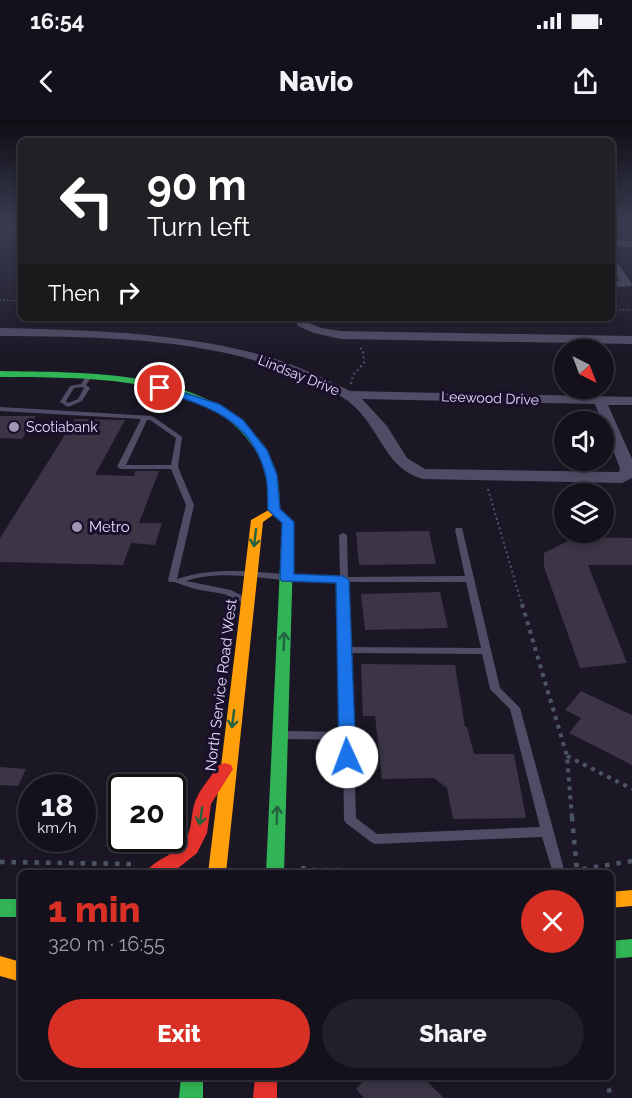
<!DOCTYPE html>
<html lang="en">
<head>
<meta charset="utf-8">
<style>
	body { margin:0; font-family:Raleway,sans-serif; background:#211f29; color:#f1f3f6; height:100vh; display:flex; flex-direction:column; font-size:22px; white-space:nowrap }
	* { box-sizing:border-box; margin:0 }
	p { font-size:20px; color:#9d9da3 }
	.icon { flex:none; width:33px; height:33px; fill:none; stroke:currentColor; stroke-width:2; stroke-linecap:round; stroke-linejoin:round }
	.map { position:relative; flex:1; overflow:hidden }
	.drawer { position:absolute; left:18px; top:750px; width:596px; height:210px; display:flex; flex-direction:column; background:#14111c; border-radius:9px; box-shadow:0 3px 9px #0003,0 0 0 2px #33313b }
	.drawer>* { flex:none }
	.guide { position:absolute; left:18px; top:18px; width:597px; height:183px; border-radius:9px; box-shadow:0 3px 9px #0003,0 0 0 2px #33313b; background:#202124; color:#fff; overflow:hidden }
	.needle { width:39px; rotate:138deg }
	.buttons { position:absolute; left:554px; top:219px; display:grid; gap:12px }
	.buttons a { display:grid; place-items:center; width:60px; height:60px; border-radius:50%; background:#14111c; box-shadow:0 3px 9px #0003,0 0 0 2px #33313b; font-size:30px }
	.speed { position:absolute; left:18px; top:654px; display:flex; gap:12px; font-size:30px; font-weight:700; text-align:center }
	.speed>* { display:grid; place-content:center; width:78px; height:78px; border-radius:50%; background:#14111c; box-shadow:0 3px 9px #0003,0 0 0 2px #33313b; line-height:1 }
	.speed small { font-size:15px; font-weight:400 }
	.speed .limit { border:3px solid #111; border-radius:9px; background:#fff; color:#111 }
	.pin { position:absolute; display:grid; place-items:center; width:51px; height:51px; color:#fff; margin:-26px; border:3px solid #fff; border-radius:50%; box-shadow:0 2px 6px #0007 }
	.me { position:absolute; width:66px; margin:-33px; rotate:358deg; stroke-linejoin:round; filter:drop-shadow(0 0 4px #0008) }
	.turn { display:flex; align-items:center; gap:21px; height:126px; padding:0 30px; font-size:27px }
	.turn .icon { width:78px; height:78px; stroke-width:2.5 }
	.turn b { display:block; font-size:42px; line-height:51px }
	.then { display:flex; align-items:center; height:57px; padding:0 30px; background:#0003; gap:12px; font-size:22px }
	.round { display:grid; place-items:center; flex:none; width:63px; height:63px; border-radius:32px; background:#211f29 }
	.overview { display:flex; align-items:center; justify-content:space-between; height:102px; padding:0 30px }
	h1 { font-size:36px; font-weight:800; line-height:45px; color:#d93025 }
	.primary-button { display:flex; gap:12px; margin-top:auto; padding:12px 30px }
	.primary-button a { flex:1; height:69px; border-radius:36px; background:#d93025; color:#fff; font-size:24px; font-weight:800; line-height:69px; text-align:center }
	.primary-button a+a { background:#211f29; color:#f1f3f6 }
	.status { display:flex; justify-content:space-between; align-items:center; height:42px; padding:0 30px; background:#14111c; direction:ltr }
	.status svg { height:16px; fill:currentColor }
	header { display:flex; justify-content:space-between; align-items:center; height:78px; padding:0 30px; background:#14111c; font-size:27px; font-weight:800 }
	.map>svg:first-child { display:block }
	.building { fill:#3b3546 }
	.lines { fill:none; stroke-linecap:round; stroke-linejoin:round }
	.path-far3 { stroke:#4c5566; stroke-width:1.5; stroke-dasharray:1.5 2; stroke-linecap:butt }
	.path-far2 { stroke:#4c5566; stroke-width:2; stroke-dasharray:2 3; stroke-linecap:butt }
	.path-far1 { stroke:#4c5566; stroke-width:4; stroke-dasharray:4 5; stroke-linecap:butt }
	.path { stroke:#4c5566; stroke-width:4.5; stroke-dasharray:4.5 7; stroke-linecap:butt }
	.lane { fill:#514c66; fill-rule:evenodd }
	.street { fill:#514c66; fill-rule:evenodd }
	.fast { fill:#30b455; fill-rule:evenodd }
	.slow { fill:#ff9f0a; fill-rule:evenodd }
	.jam { fill:#e5322d; fill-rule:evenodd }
	.oneway { stroke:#246240 }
	.route { fill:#1a73e8; stroke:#114b97; stroke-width:1.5 }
	.poi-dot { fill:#9e96b3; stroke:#19112b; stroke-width:2 }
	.labels { text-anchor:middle; stroke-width:6; stroke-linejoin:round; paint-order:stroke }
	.far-street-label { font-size:14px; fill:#e4daff; stroke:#19112b }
	.far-poi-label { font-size:14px; fill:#e4daff; stroke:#19112b; text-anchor:start }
	.poi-label { font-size:15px; fill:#e4daff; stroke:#19112b; text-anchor:start }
	.street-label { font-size:15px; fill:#e4daff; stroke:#19112b }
</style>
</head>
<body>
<div class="status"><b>16:54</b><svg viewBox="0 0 49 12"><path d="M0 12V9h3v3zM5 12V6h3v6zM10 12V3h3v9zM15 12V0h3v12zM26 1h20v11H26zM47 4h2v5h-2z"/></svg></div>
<header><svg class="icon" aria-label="back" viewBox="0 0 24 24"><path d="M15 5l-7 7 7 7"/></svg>Navio<svg class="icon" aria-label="share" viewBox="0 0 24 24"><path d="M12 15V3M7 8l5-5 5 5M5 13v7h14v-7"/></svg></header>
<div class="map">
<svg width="632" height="978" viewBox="0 0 632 978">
	<rect width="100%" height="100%" fill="#1b1725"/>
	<path class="building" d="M0 296H36L22 319 0 318Z
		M75 299 125 300 95 355 134 356 135 351H159L139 403H162L155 425 131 423 123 445 0 442V418Z
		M429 411 436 444 359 445 356 412Z
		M576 417 632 418V445H588L627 543 580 548 544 447V433Z
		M440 472 448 508 365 510 361 474Z
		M361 544 455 545 465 607H467L474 634H514L526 698 453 699 447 668 434 658 382 659 375 596H363Z
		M581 571 632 595V645L569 613 581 598 565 590Z
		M0 647 26 649 18 666 0 665Z
		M367 957H422L444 978H364L356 969Z"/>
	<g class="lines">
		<path class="path-far3" d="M0 180 21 181
			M612 190H632"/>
		<path class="path-far2" d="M351 264 353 255 364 243 363 231 360 228
			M488 369 522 485"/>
		<path class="path-far1" d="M522 484 567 636 572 699
			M567 636 632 669"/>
		<path class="path" d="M572 697 577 751
			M0 742 133 744
			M301 748 316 750 544 751
			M571 751 632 741
			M606 957 611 978"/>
		<path class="lane" d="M87 255 92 256 86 265 90 268 82 281 68 287 60 282 70 266 81 264ZM82 267 84 268 78 279 68 283 66 281 74 268Z
			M0 287 152 296 181 316 182 317 178 347 194 385 177 459C215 446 254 452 293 455 308 457 324 457 340 457L339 415 343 413 347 415 348 457 465 456 455 410 456 408H462L500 568 520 588 565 753H553L542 717 375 724 371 722 346 703 344 700 343 620 286 619 282 618 281 615 282 612 286 611 343 612 340 462C324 462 309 462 293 461 258 458 220 450 186 461L231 470 246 478 247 480 246 482 243 483 224 474 195 469 174 462H169L168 460 186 385 171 349H121L117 347 141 299 0 291ZM147 300H150L176 318 171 345H126ZM348 462H466L481 528 350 527ZM351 533 482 534 490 569 510 589 540 707 377 714 356 698Z"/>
		<path class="street" d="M612 120 632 121V127L612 126Z
			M612 138 615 139 632 164 631 166 612 167V161H620L612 149Z
			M294 198H306L307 202 321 208 341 211 632 216V224L341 219 314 213 298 206Z
			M0 208C89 210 178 212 265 236 295 244 323 258 350 271L632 277V285H608L632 339V358L622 363 423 359C381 348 380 300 342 277 239 217 115 217 0 216ZM362 279 595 284 620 348 619 352 425 349 407 338 387 306Z"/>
		<path class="fast" d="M0 251C91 253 228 247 273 344 280 358 279 374 280 389L294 402 284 753H266L282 403 268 390C268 375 269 358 263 345 223 252 85 258 0 257Z
			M0 779H21V797H0Z
			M632 819V837L610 839V821Z
			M181 957H203V978H179Z"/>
		<path class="slow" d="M274 387 280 390 263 402 226 753H208L251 400Z
			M632 770V786L610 788V772Z
			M0 836 21 842V862L0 856Z"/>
		<path class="jam" d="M225 643 231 645 233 649 211 684 207 713 197 733 172 753H146C152 740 176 735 185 721 192 710 191 696 194 685 198 671 211 657 219 645Z
			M255 957H277V978H253Z"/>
	</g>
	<defs><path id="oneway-shaft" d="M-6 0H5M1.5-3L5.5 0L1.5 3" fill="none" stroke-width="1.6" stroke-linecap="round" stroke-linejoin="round" transform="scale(1.5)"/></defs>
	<g class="oneway">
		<use href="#oneway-shaft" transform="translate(255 418) rotate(97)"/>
		<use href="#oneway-shaft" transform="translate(284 521) rotate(-88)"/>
		<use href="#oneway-shaft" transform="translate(233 599) rotate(97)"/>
		<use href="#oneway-shaft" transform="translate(277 695) rotate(-88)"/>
		<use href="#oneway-shaft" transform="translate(201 696) rotate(98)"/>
	</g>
	<linearGradient id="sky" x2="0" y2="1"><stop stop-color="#0f0d14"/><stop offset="0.43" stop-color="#393c51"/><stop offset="1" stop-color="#393c51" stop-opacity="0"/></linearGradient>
	<rect width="632" height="240" fill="url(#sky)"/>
	<path class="route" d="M160 265 219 284 243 300 267 330 277 355 280 389 294 402V454L343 456 349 460 356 637 353 641 347 643 341 641 339 637 336 463 282 461 280 458 282 403 268 390C267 379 269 365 265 353 250 297 206 286 157 270V266Z"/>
	<g class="poi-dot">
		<circle cx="14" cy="307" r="6"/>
		<circle cx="77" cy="407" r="6"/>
	</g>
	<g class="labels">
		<g class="far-street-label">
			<text transform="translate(299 255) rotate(22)" y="5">Lindsay Drive</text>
			<text transform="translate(490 278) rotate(2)" y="5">Leewood Drive</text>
		</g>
		<g class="far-poi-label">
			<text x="26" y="312">Scotiabank</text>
		</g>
		<g class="poi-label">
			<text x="89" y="412">Metro</text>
		</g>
		<g class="street-label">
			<text transform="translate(221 565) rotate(-83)" y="5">North Service Road West</text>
		</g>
	</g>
</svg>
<div class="buttons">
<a><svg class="needle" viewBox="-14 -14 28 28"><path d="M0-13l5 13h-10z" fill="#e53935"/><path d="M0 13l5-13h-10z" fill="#9d9da3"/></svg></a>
<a><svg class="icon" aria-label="sound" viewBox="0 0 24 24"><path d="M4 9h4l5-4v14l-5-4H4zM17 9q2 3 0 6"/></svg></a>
<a><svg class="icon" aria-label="layers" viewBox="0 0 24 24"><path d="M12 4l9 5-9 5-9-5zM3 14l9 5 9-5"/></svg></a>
</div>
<div class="speed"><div>18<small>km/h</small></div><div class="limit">20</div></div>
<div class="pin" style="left:160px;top:268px;background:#d93025"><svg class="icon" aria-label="arrive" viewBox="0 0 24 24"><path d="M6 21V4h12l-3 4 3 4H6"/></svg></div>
<svg class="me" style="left:347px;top:637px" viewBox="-20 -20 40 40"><circle r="19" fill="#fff"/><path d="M0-13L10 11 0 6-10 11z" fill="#1a73e8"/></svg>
<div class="guide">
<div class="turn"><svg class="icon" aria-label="left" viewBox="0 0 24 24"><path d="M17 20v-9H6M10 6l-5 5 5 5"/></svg><div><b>90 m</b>Turn left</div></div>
<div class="then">Then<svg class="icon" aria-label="right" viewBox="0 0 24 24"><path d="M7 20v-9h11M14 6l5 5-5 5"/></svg></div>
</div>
<section class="drawer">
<div class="overview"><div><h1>1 min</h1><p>320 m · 16:55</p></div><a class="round" style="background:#d93025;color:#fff"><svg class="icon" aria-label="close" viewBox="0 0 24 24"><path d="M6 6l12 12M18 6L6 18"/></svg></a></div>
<div class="primary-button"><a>Exit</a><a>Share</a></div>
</section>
</div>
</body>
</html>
